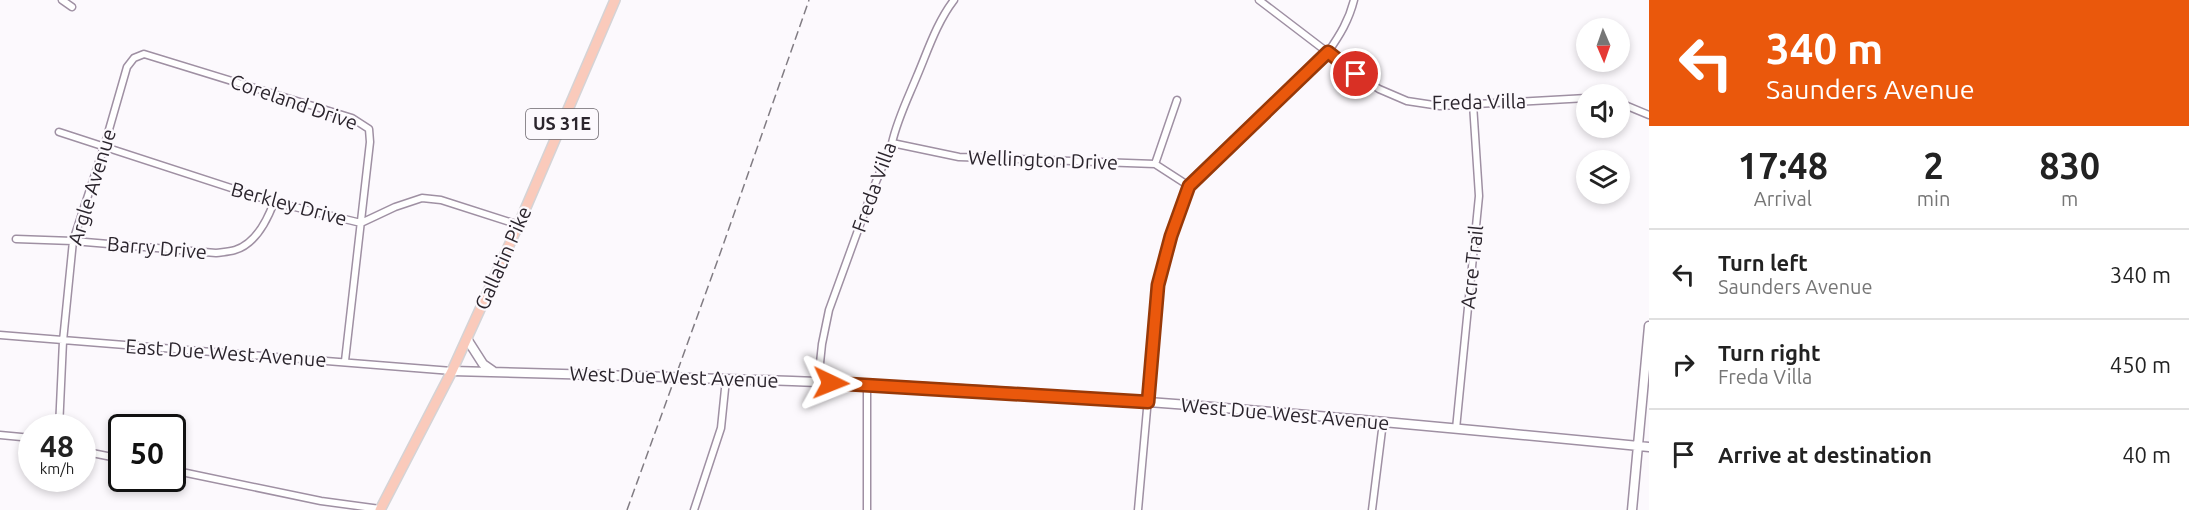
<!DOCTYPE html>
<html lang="en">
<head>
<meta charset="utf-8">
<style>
	body { margin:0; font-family:Ubuntu,sans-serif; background:#f6f6f6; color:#222; height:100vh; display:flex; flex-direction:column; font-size:22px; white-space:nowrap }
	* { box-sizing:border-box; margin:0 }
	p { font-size:20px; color:#767676 }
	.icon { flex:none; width:33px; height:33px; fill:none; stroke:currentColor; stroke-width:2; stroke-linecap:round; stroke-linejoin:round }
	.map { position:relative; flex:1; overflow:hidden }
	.side { display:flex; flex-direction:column; background:#fff; width:540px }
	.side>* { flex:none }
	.top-card { background:#ea580c; color:#fff; overflow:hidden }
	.needle { width:39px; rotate:178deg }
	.fabs { position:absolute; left:1576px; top:18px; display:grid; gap:12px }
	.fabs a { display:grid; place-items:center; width:54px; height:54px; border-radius:50%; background:#fff; box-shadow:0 3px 9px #0003; font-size:30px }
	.speed { position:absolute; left:18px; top:414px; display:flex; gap:12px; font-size:30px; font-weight:700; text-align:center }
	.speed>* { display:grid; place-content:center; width:78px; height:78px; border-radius:50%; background:#fff; box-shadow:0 3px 9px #0003; line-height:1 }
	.speed small { font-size:15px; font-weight:400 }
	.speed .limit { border:3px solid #111; border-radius:9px; background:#fff; color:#111 }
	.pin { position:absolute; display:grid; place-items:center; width:51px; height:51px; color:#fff; margin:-26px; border:3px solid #fff; border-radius:50%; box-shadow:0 2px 6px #0007 }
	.me { position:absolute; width:66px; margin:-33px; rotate:92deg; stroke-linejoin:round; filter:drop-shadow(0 0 4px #0008) }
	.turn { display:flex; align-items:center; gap:21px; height:126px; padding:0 18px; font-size:27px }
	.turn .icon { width:78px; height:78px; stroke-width:2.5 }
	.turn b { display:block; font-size:42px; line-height:51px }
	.eta { display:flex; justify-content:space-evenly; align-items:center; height:102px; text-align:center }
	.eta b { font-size:36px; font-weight:700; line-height:42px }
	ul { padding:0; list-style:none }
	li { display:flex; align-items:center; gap:18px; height:90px; padding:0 18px; border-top:2px solid #e0e0e0 }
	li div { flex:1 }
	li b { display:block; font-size:22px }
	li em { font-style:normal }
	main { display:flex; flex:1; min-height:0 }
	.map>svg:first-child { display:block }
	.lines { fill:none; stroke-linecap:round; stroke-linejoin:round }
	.minor-casing { stroke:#9f90a3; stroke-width:9 }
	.secondary-casing { stroke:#9f90a3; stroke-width:11 }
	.primary-casing { stroke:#d5d3d5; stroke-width:12 }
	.minor { stroke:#fff; stroke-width:6 }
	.secondary { stroke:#fff; stroke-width:8 }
	.primary { stroke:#facabb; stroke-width:9 }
	.rail { stroke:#817c83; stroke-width:1.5; stroke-dasharray:9 4.5; stroke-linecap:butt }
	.secondary-bridge-casing { stroke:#9f90a3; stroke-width:11; stroke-linecap:butt }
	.secondary-bridge { stroke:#fff; stroke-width:8 }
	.route-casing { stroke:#983908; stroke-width:15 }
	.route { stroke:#ea580c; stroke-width:10 }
	.labels { text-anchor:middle; stroke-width:4.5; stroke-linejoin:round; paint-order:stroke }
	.shield { fill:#fcf9fd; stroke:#6a656b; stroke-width:1.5 }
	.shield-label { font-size:18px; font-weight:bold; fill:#2b252d }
	.street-label { font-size:20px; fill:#2b252d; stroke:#fcf9fd }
</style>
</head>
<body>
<main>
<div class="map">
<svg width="1649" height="510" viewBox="0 0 1649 510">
	<rect width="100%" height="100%" fill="#fcf9fd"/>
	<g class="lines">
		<g class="minor-casing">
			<path id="minor" d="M62 0 72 7
				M1259 0 1356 74 1379 89 1407 101 1440 106 1587 98
				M1620 103 1649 115
				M59 132 274 202 361 223 395 207 422 198 441 200 519 225
				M892 143 959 157 1155 164 1189 186
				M1155 164 1177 100
				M16 239 73 241 216 253C222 252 229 252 235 250 255 244 267 221 274 202
				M0 335 452 371
				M818 382 822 344 829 310 873 189 892 143C897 120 908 98 917 76 928 50 937 22 954 0
				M867 384V510
				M59 428 63 341 73 241 104 147 127 67 134 58 144 54 352 118 369 129 370 142 345 361
				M1456 429 1479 196 1473 104
				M0 435 32 438
				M82 451 122 459
				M172 470 321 501 380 509
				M694 510 721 428 726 379
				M1138 510 1158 286 1171 236 1189 186 1328 52C1340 35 1349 20 1354 0
				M1372 510 1383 422"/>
		</g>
		<g class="secondary-casing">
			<path id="secondary" d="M467 339 483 364 493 371
				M452 371 670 377
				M687 378C1008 385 1329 416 1649 447
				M1632 510 1649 326"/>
		</g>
		<g class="primary-casing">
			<path id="primary" d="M380 510 452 371 521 219 615 0"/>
		</g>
		<use href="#minor" class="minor"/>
		<use href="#secondary" class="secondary"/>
		<use href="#primary" class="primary"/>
		<path class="rail" d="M627 510 721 251 809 0"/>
		<g class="secondary-bridge-casing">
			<path id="secondary-bridge" d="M670 377 687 378"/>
		</g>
		<use href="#secondary-bridge" class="secondary-bridge"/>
	</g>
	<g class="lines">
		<g class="route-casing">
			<path id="route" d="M831 383 1148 402 1158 285 1171 236 1189 186 1328 52 1356 74"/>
		</g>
		<use href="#route" class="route"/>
	</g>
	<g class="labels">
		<rect class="shield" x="526" y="109" width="72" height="30" rx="4.5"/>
		<g class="shield-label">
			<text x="562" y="130">US 31E</text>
		</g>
		<g class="street-label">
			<text transform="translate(294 102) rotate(19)" y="7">Coreland Drive</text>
			<text transform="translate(1479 102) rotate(-1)" y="7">Freda Villa</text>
			<text transform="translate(1043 160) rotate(2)" y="7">Wellington Drive</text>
			<text transform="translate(92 187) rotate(-73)" y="7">Argle Avenue</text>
			<text transform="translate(874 187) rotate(-70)" y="7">Freda Villa</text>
			<text transform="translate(289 204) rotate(15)" y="7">Berkley Drive</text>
			<text transform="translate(157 248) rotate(5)" y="7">Barry Drive</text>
			<text transform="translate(503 258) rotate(-66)" y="7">Gallatin Pike</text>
			<text transform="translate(1472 267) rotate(-84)" y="7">Acre Trail</text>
			<text transform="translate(226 353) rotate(4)" y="7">East Due West Avenue</text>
			<text transform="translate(674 377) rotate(2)" y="7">West Due West Avenue</text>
			<text transform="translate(1285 414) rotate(5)" y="7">West Due West Avenue</text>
		</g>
	</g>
</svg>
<div class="fabs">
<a><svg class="needle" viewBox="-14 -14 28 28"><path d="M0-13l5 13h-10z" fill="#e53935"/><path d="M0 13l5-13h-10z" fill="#767676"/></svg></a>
<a><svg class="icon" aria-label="sound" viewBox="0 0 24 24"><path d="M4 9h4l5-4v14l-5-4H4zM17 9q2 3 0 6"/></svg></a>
<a><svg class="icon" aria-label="layers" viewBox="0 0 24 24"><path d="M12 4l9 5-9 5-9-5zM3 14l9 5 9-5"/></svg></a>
</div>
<div class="speed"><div>48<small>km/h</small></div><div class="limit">50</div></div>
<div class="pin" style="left:1356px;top:74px;background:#d93025"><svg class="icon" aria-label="arrive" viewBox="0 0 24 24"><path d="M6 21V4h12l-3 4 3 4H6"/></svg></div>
<svg class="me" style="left:831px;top:383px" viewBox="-20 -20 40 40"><path d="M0-17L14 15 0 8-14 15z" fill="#ea580c" stroke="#fff" stroke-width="4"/></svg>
</div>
<section class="side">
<div class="top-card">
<div class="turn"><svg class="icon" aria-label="left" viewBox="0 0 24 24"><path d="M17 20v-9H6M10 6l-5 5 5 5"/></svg><div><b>340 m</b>Saunders Avenue</div></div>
</div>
<div class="eta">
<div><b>17:48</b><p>Arrival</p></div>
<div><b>2</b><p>min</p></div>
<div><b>830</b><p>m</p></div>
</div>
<ul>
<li><svg class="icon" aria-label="left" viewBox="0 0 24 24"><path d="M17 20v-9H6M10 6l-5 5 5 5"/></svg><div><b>Turn left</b><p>Saunders Avenue</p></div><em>340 m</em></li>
<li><svg class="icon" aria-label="right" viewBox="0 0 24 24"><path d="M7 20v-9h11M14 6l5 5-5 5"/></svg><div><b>Turn right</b><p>Freda Villa</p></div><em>450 m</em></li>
<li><svg class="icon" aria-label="arrive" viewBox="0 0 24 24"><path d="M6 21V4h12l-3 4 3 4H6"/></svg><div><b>Arrive at destination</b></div><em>40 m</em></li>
</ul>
</section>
</main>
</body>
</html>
